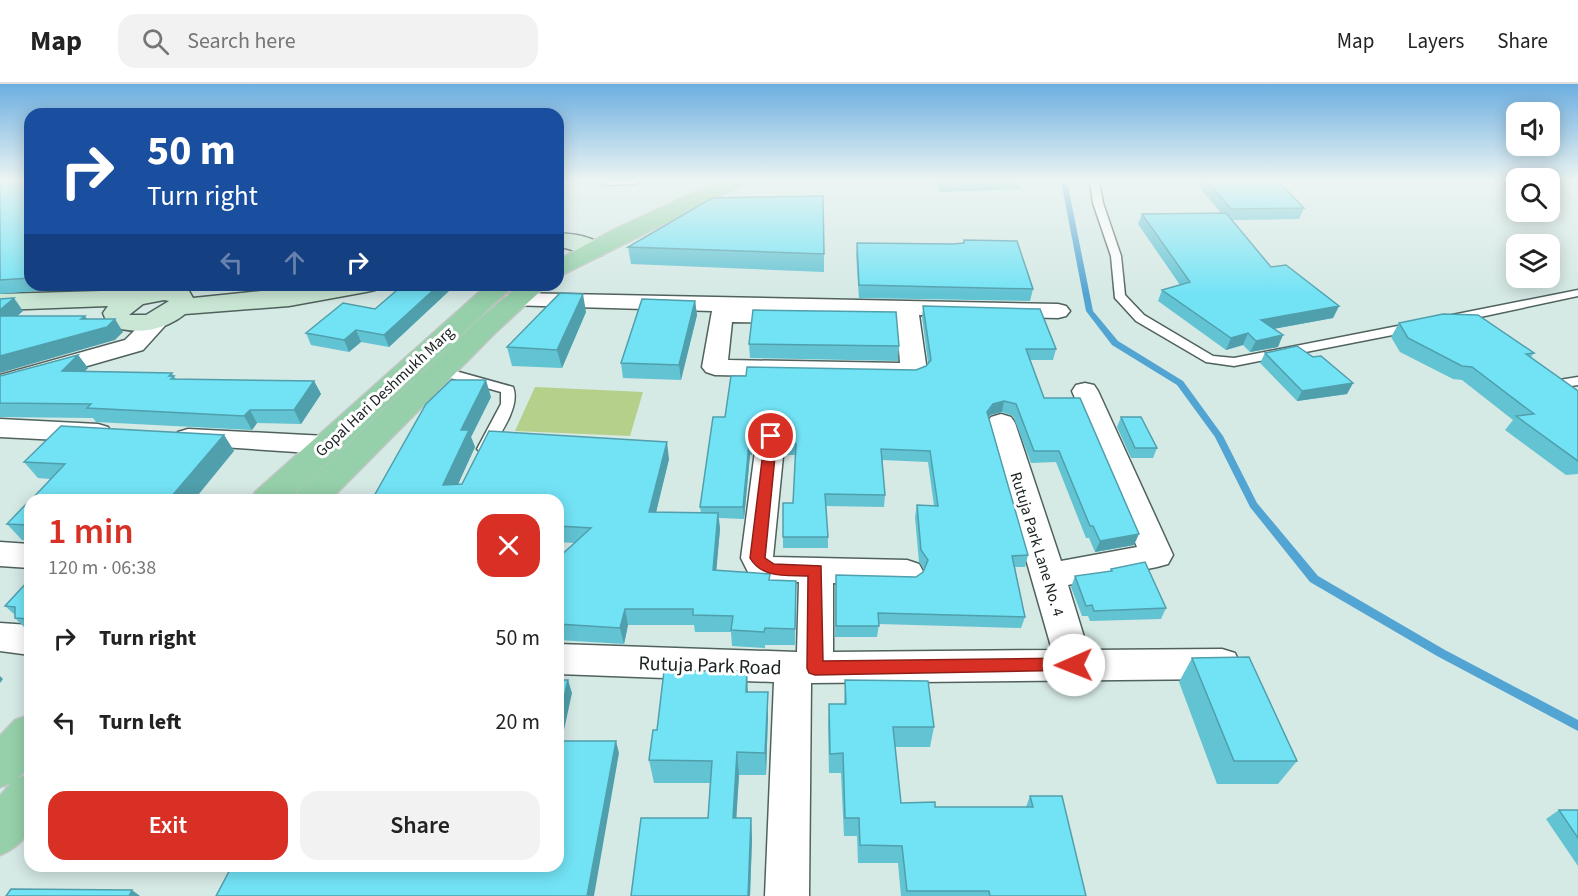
<!DOCTYPE html>
<html lang="en">
<head>
<meta charset="utf-8">
<style>
	body { margin:0; font-family:"Source Sans 3",sans-serif; background:#f2f2f2; color:#222; height:100vh; display:flex; flex-direction:column; font-size:22px; white-space:nowrap }
	* { box-sizing:border-box; margin:0 }
	p { font-size:20px; color:#767676 }
	.icon { flex:none; width:33px; height:33px; fill:none; stroke:currentColor; stroke-width:2; stroke-linecap:round; stroke-linejoin:round }
	.map { position:relative; flex:1; overflow:hidden }
	.details { position:absolute; left:24px; top:410px; width:540px; height:378px; display:flex; flex-direction:column; background:#fff; border-radius:18px; box-shadow:0 3px 15px #0003 }
	.details>* { flex:none }
	.guide { position:absolute; left:24px; top:24px; width:540px; height:183px; border-radius:18px; box-shadow:0 3px 15px #0003; background:#1a4fa0; color:#fff; overflow:hidden }
	.tools { position:absolute; left:1506px; top:18px; display:grid; gap:12px }
	.tools a { display:grid; place-items:center; width:54px; height:54px; border-radius:12px; background:#fff; box-shadow:0 3px 15px #0003; font-size:30px }
	.pin { position:absolute; display:grid; place-items:center; width:51px; height:51px; color:#fff; margin:-26px; border:3px solid #fff; border-radius:50%; box-shadow:0 2px 6px #0007 }
	.me { position:absolute; width:66px; margin:-33px; rotate:269deg; stroke-linejoin:round; filter:drop-shadow(0 0 4px #0008) }
	.turn { display:flex; align-items:center; gap:21px; height:126px; padding:0 24px; font-size:27px }
	.turn .icon { width:78px; height:78px; stroke-width:2.5 }
	.turn b { display:block; font-size:42px; line-height:51px }
	.lanes { display:flex; align-items:center; height:57px; padding:0 24px; background:#0003; justify-content:center; gap:30px; direction:ltr }
	.lanes .off { opacity:.35 }
	.round { display:grid; place-items:center; flex:none; width:63px; height:63px; border-radius:18px; background:#f2f2f2 }
	.summary { display:flex; align-items:center; justify-content:space-between; height:102px; padding:0 24px }
	h1 { font-size:36px; font-weight:600; line-height:45px; color:#d93025 }
	.button { display:flex; gap:12px; margin-top:auto; padding:12px 24px }
	.button a { flex:1; height:69px; border-radius:18px; background:#d93025; color:#fff; font-size:24px; font-weight:600; line-height:69px; text-align:center }
	.button a+a { background:#f2f2f2; color:#222 }
	ul { padding:0; list-style:none }
	li { display:flex; align-items:center; gap:18px; height:84px; padding:0 24px }
	li div { flex:1 }
	li b { display:block; font-size:22px }
	li em { font-style:normal }
	header { display:flex; align-items:center; gap:36px; box-sizing:border-box; height:84px; padding:0 30px; background:#fff; border-bottom:2px solid #e0e0e0 }
	header strong { font-size:28px }
	nav { display:flex; gap:33px; margin-inline-start:auto; font-size:21px }
	.search { width:420px; height:54px; background:#f2f2f2; display:flex; align-items:center; gap:15px; box-sizing:border-box; padding:0 21px; border-radius:18px; color:#767676; font-size:22px }
	.map>svg:first-child { display:block }
	.green { fill:#b5d08a }
	.lines { fill:none; stroke-linecap:round; stroke-linejoin:round }
	.stream { fill:#52a4d3; fill-rule:evenodd }
	.service-casing { stroke:#50625e; stroke-width:3 }
	.minor-casing { stroke:#50625e; stroke-width:3 }
	.secondary-casing { stroke:#50625e; stroke-width:3 }
	.primary-casing { stroke:#c3c5c5; stroke-width:3 }
	.service { fill:#fff; fill-rule:evenodd }
	.minor { fill:#fff; fill-rule:evenodd }
	.secondary { fill:#cae7d5; fill-rule:evenodd }
	.primary { fill:#95d0aa; fill-rule:evenodd }
	.wall { fill:#62c3d3 }
	.shaded-wall { fill:#509fac }
	.building { fill:#72e3f5; stroke:#509fac; stroke-width:1.5 }
	.route { fill:#d93025; stroke:#8d1f18; stroke-width:1.5 }
	.labels { text-anchor:middle; stroke-width:6; stroke-linejoin:round; paint-order:stroke }
	.street-label { font-size:16px; fill:#1a2120; stroke:#fff }
	.near-street-label { font-size:20px; fill:#1a2120; stroke:#fff }
</style>
</head>
<body>
<header>
<strong>Map</strong>
<div class="search"><svg class="icon" aria-label="search" viewBox="0 0 24 24"><circle cx="10" cy="10" r="6"/><path d="M15 15l6 6"/></svg>Search here</div>
<nav><a>Map</a><a>Layers</a><a>Share</a></nav>
</header>
<div class="map">
<svg width="1578" height="812" viewBox="0 0 1578 812">
	<rect width="100%" height="100%" fill="#d5e9e5"/>
	<path class="green" d="M535 303 643 308 630 352 515 347Z"/>
	<g class="lines">
		<path class="stream" d="M1061 97H1067L1093 227 1118 257 1183 297 1223 352 1257 419 1318 492 1445 566 1578 636V647L1437 572 1310 498 1250 423 1215 353 1177 301 1112 261 1086 227Z"/>
		<g class="service-casing">
			<path id="service" d="M602 97H641L636 100 606 101 603 100Z
				M1090 97H1099L1103 119 1121 172 1125 211 1144 231 1213 272 1234 274 1413 239 1419 243 1413 247 1234 282 1206 278 1136 237 1115 214 1111 172 1093 119Z
				M1578 206V212L1452 239 1446 235 1452 231Z
				M441 283 513 303C521 322 499 352 489 368L484 370 477 365 501 320V308L436 290 435 287Z
				M1578 293V301L1558 304 1551 300 1553 297Z"/>
		</g>
		<g class="minor-casing">
			<path id="minor" d="M515 209 1058 220 1066 222 1070 227 1066 232 1058 234 919 231 927 287 923 292 914 295 715 291 706 288 702 283 712 227 507 221 503 216 507 211ZM732 238 897 240 900 279 728 276Z
				M159 228 167 230 171 235 143 266 0 307V291L125 256 151 230Z
				M1085 299 1094 301 1098 307 1173 471 1168 480 1157 483 1068 501 1088 566 1222 565 1235 569 1240 580 1235 591 1222 595 811 599 809 812H765L774 598 558 590V560L797 568 799 498H773L749 490 741 474 757 352 761 346 771 343 781 346 785 352 773 473 907 476 919 480 924 489 919 498 907 502 833 499V568L1052 566 987 339 991 333 1001 330 1011 333 1015 339 1061 477 1137 463 1072 307 1076 301Z
				M0 335 98 340 108 343 112 349 108 355 98 358 0 353Z
				M188 345 326 352 336 354 340 361 336 368 326 370 178 360 174 354 178 348Z
				M0 458 30 460V484L0 482Z
				M0 539 30 541V571L0 567Z"/>
		</g>
		<g class="secondary-casing">
			<path id="secondary" d="M558 149C574 150 596 152 606 166L602 171C587 175 574 164 558 163Z
				M161 201 189 207 193 214 321 201H378L375 206 366 208 289 222 185 230C163 248 133 251 108 241L103 229 108 222 0 226V210L135 206ZM164 216 169 217 146 231H129L143 220Z"/>
		</g>
		<g class="primary-casing">
			<path id="primary" d="M719 97H745L742 101 558 193V176L613 146Z
				M487 201H514L288 416H251L255 408Z
				M520 201H547L496 248 330 416H293L297 408 478 236Z
				M30 631V681L18 694 30 690C30 727 41 754 0 771V712L11 699 0 703V652L15 636Z"/>
		</g>
		<use href="#service" class="service"/>
		<use href="#minor" class="minor"/>
		<use href="#secondary" class="secondary"/>
		<use href="#primary" class="primary"/>
	</g>
	<path class="wall" d="M0 97H30V201H53L47 206 0 210Z
		M934 97H1021L1020 105 940 108Z
		M1194 97H1278L1304 124 1299 135 1232 136 1271 183 1339 222 1333 234 1273 245 1278 263 1250 268 1243 261 1226 266 1158 217 1162 206 1180 201 1138 140 1142 130 1221 129Z
		M964 156 1033 205 1030 217 859 214 856 171 857 159 953 160 963 159Z
		M628 163 824 170V188L631 180Z
		M449 207 389 263 361 258 349 268 311 261 306 249 375 225Z
		M695 217 697 231 681 296 623 294 621 279Z
		M923 222 1056 265 1053 276H1030L1044 314 1134 461 1095 468 1089 454H1086L1056 378 1031 379 1013 332 1002 328 990 331 989 334 1028 471 1025 483H1015L1025 533 1021 544 879 540 877 553H835L836 491 916 493 923 488 924 485 919 478 915 433 917 421 934 422 928 378 882 376 885 411 884 423 826 422 828 453V464H783V419H793L796 371H785L786 350 782 344 770 341 760 344 755 352 752 371H750L744 435 719 434 720 445 716 486 770 496 796 497 795 561H765V564L732 562 731 548H695L694 541H628L624 560 558 556V474L574 459 558 458V416L374 412 491 313 471 353 475 363 457 401 669 375 656 428 701 429 700 423 725 333 746 292 916 286 926 282 928 279 922 233Z
		M586 228 562 284 512 282 507 263Z
		M1399 239 1534 269 1531 273 1578 307V390L1566 391 1505 346 1513 336 1462 296 1453 295 1400 268 1391 253Z
		M749 260 899 262 898 277 750 274Z
		M1265 269 1353 299 1347 310 1297 317 1260 279Z
		M78 271 88 284 85 287 172 289 176 295 314 297 321 310 301 340 257 339 252 346 96 338 93 334 0 333V292Z
		M1121 333 1157 364 1153 374H1131L1117 343Z
		M224 351 234 367 50 395 38 394 24 378Z
		M30 416V457L22 456 7 440Z
		M1111 485 1166 524 1161 535 1090 537 1088 532H1082L1071 503 1075 492 1110 487Z
		M30 495V549L15 534V531L5 522Z
		M1192 574 1297 677 1278 700H1217L1179 598Z
		M845 596 934 643 930 663H895L901 719 935 723H1026L1030 712 1086 812H901L898 779H858L857 752H844L841 689H829L828 640 829 620H844Z
		M748 608H768V631L766 691H739L736 734H751L752 755 750 812H631L708 734 710 699H654L649 676 657 646Z
		M1559 726H1578V782L1546 735Z"/>
	<path class="shaded-wall" d="M44 201H53L47 206Z
		M439 201H448L449 207 389 263 384 251Z
		M583 210 586 228 562 284 557 266Z
		M14 214 23 227 3 245 0 241V226Z
		M695 217 697 231 681 296 679 281Z
		M1339 222 1333 234 1256 248 1261 236Z
		M85 232 93 245 115 235 123 248 115 256 0 289V272L81 235Z
		M356 246 361 258 349 268 344 256Z
		M1248 249 1243 261 1226 266 1231 254Z
		M1283 251 1278 263 1250 268 1256 257Z
		M78 271 88 284 72 300 62 287Z
		M486 296 491 313 471 353 475 363 451 416 443 401 461 346Z
		M314 297 321 310 301 340 294 326Z
		M1353 299 1347 310 1297 317 1302 307Z
		M1004 317 1002 328 990 331 985 340 987 328 993 320Z
		M250 326 257 339 252 346 244 332Z
		M770 330V341L760 344 755 352 752 371V360L754 340 760 332Z
		M224 351 234 367 194 416H173L171 413Z
		M667 358 669 375 652 445 649 428Z
		M749 360 750 371 744 435 743 423Z
		M718 429 720 445 715 502 713 486Z
		M1139 450 1134 461 1095 468 1100 457Z
		M625 525 628 541 624 560 620 544Z
		M747 587 748 610 746 608Z
		M0 592 3 595 0 599Z
		M568 596 572 609 559 669 558 640Z
		M768 608V631L766 691 765 669Z
		M616 657 619 669 594 812H587Z
		M737 668 739 691 735 756 733 734Z
		M751 734 752 755 750 812H748Z
		M132 806 140 812H129Z"/>
	<path class="building" d="M0 97H30V194L0 196Z
		M1207 97H1278L1304 124 1231 125Z
		M823 112 824 170 628 163 712 114Z
		M1226 129 1271 183 1286 181 1339 222 1261 236 1283 251 1256 257 1248 249 1231 254 1162 206 1190 198 1142 130Z
		M964 156 1017 157 1033 205 859 201 857 159 953 160 964 159Z
		M403 201H439L384 251 356 246 344 256 306 249 343 219 375 225Z
		M560 209 583 210 557 266 507 263Z
		M14 214 0 226V215Z
		M642 215 695 217 679 281 621 279Z
		M923 222 1040 225 1056 265H1026L1044 314H1080L1139 450 1100 457 1093 442H1090L1059 367H1034L1016 320 1004 317 993 320 987 328 1028 471 1012 472 1025 533 878 529 879 542H836V491L916 493 923 488 928 476 921 466 917 421 938 422 930 367 881 365 885 411 825 410 828 453H783V419H793L796 360H785L787 339 782 332 770 330 760 332 754 340 752 360H749L743 423H700L713 333H725L731 292H746L747 283 916 286 926 282 931 276Z
		M753 226 896 228 899 262 749 260Z
		M1443 230 1478 231 1534 269 1526 270 1578 307V377L1516 332 1534 330 1472 283 1462 282 1408 254 1399 239Z
		M0 232H85L81 235H115L107 243 0 272Z
		M1297 262 1313 273 1321 272 1353 299 1302 307 1265 269Z
		M78 271 62 287 172 289 169 292H174L171 295 314 297 294 326H250L244 332 87 324 91 320 0 319V292Z
		M451 296H486L461 346H469L443 401 462 400 489 347 667 358 649 428 718 429 713 486 770 490 769 496 796 497 795 545 765 544 764 548 731 546 733 532 693 531V525H625L620 544 558 540V474L591 444 558 442V416H359L361 411 374 412 426 320Z
		M1121 333H1141L1157 364H1135Z
		M61 342 224 351 171 413H181L179 416H31L65 380 24 378Z
		M30 416V441L7 440Z
		M1145 478 1166 524 1094 527 1092 521 1086 522 1075 492 1112 487 1111 485Z
		M30 495V535L15 534V523L5 522Z
		M1249 573 1297 677H1234L1192 574Z
		M664 587H747L746 608H768L765 669 737 668 733 734H751L748 812H631L641 734H708L712 677 649 676 653 646H657Z
		M558 596H568L558 640Z
		M845 596 928 597 934 643H893L901 719 935 718V723H1033L1030 712H1062L1086 812H990L989 807H907L902 762 860 761 859 734H845L843 669 830 670 829 620H846Z
		M558 657H616L587 812H216L232 782H558Z
		M1559 726H1578V754Z
		M11 805 132 806 129 812H6Z"/>
	<linearGradient id="sky" x2="0" y2="1"><stop stop-color="#6caee0"/><stop offset="0.46" stop-color="#ecf5f3"/><stop offset="1" stop-color="#ecf5f3" stop-opacity="0"/></linearGradient>
	<rect width="1578" height="210" fill="url(#sky)"/>
	<path class="route" d="M771 348 777 352 765 474 774 480 821 482 823 577 1074 574 1080 576 1082 581 1080 586 815 591 809 589 807 584 808 492C787 491 762 495 750 474L765 352Z"/>
	<g class="labels">
		<g class="street-label">
			<text transform="translate(384 307) rotate(-43)" y="6">Gopal Hari Deshmukh Marg</text>
			<text transform="translate(1038 460) rotate(73)" y="6">Rutuja Park Lane No. 4</text>
		</g>
		<g class="near-street-label">
			<text transform="translate(710 581) rotate(2)" y="7">Rutuja Park Road</text>
		</g>
	</g>
</svg>
<div class="tools">
<a><svg class="icon" aria-label="sound" viewBox="0 0 24 24"><path d="M4 9h4l5-4v14l-5-4H4zM17 9q2 3 0 6"/></svg></a>
<a><svg class="icon" aria-label="search" viewBox="0 0 24 24"><circle cx="10" cy="10" r="6"/><path d="M15 15l6 6"/></svg></a>
<a><svg class="icon" aria-label="layers" viewBox="0 0 24 24"><path d="M12 4l9 5-9 5-9-5zM3 14l9 5 9-5"/></svg></a>
</div>
<div class="pin" style="left:771px;top:352px;background:#d93025"><svg class="icon" aria-label="arrive" viewBox="0 0 24 24"><path d="M6 21V4h12l-3 4 3 4H6"/></svg></div>
<svg class="me" style="left:1074px;top:581px" viewBox="-20 -20 40 40"><circle r="19" fill="#fff"/><path d="M0-13L10 11 0 6-10 11z" fill="#d93025"/></svg>
<div class="guide">
<div class="turn"><svg class="icon" aria-label="right" viewBox="0 0 24 24"><path d="M7 20v-9h11M14 6l5 5-5 5"/></svg><div><b>50 m</b>Turn right</div></div>
<div class="lanes"><svg class="icon off" aria-label="left" viewBox="0 0 24 24"><path d="M17 20v-9H6M10 6l-5 5 5 5"/></svg><svg class="icon off" aria-label="ahead" viewBox="0 0 24 24"><path d="M12 20V5M6 11l6-6 6 6"/></svg><svg class="icon" aria-label="right" viewBox="0 0 24 24"><path d="M7 20v-9h11M14 6l5 5-5 5"/></svg></div>
</div>
<section class="details">
<div class="summary"><div><h1>1 min</h1><p>120 m · 06:38</p></div><a class="round" style="background:#d93025;color:#fff"><svg class="icon" aria-label="close" viewBox="0 0 24 24"><path d="M6 6l12 12M18 6L6 18"/></svg></a></div>
<ul>
<li><svg class="icon" aria-label="right" viewBox="0 0 24 24"><path d="M7 20v-9h11M14 6l5 5-5 5"/></svg><div><b>Turn right</b></div><em>50 m</em></li>
<li><svg class="icon" aria-label="left" viewBox="0 0 24 24"><path d="M17 20v-9H6M10 6l-5 5 5 5"/></svg><div><b>Turn left</b></div><em>20 m</em></li>
</ul>
<div class="button"><a>Exit</a><a>Share</a></div>
</section>
</div>
</body>
</html>
